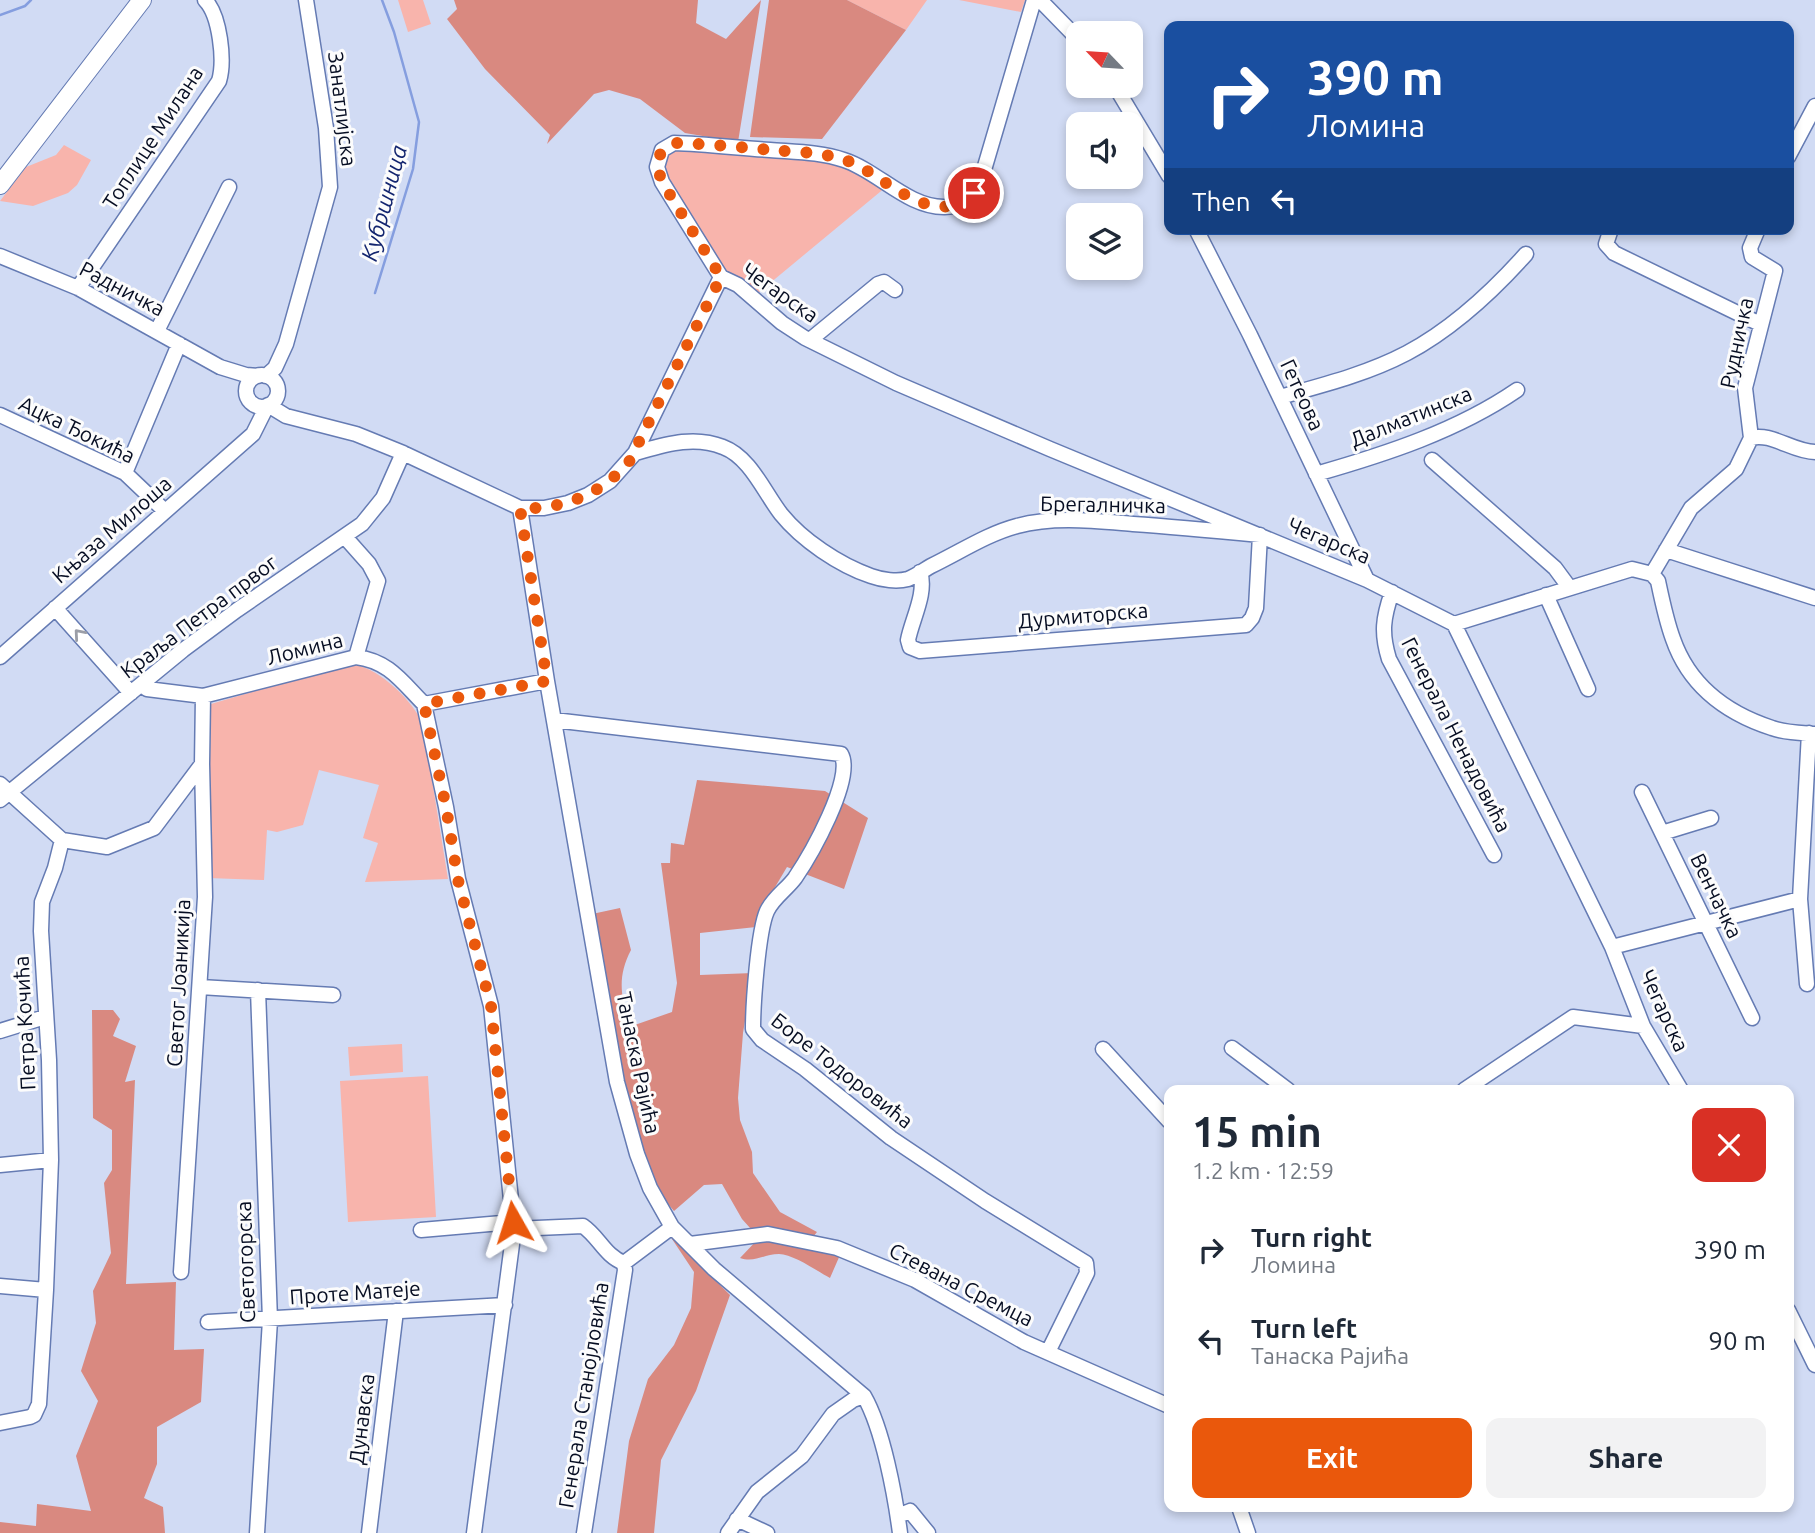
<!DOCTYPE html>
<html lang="en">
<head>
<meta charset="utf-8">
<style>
	body { margin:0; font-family:Ubuntu,sans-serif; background:#f2f2f3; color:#1f2937; height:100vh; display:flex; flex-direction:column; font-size:26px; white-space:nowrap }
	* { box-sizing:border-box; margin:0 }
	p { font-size:23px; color:#747a83 }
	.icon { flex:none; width:38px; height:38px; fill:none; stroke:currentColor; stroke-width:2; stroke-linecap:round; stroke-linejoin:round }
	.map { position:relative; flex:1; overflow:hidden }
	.side { position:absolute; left:1164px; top:1085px; width:630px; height:427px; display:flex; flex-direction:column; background:#fff; border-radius:14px; box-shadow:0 4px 10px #0003 }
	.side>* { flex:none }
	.guide { position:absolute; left:1164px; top:21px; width:630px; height:214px; border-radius:14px; box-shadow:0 4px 10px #0003; background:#1a4fa0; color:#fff; overflow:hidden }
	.needle { width:46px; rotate:295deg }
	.tools { position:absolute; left:1066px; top:21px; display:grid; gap:14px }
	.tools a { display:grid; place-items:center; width:77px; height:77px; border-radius:14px; background:#fff; box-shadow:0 4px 10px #0003; font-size:35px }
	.pin { position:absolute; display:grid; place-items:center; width:60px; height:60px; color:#fff; margin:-30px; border:4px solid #fff; border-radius:50%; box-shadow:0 2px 7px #0007 }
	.me { position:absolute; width:77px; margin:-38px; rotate:354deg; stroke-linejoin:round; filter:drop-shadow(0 0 5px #0008) }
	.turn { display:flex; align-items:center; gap:24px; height:147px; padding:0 28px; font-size:32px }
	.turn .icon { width:91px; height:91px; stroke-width:2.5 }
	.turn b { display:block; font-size:49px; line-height:60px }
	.then { display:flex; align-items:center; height:66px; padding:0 28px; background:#0003; gap:14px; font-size:26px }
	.round { display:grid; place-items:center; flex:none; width:74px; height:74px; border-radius:14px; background:#f2f2f3 }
	.summary { display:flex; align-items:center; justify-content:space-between; height:119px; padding:0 28px }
	h1 { font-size:42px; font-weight:700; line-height:52px }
	.button { display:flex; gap:14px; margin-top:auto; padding:14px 28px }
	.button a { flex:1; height:80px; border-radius:14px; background:#ea580c; color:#fff; font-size:28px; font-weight:700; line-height:80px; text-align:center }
	.button a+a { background:#f2f2f3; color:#1f2937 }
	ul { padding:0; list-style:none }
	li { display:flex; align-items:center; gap:21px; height:91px; padding:0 28px }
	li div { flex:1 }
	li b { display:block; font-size:26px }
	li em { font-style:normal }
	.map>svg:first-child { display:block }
	.green { fill:#f8b4ac }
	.forest { fill:#d98980 }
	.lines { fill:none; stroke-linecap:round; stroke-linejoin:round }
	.stream { stroke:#859edf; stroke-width:2.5 }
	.minor-casing { stroke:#657bb3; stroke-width:17 }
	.major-casing { stroke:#657bb3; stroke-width:20 }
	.minor { stroke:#fff; stroke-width:14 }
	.major { stroke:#fff; stroke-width:18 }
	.oneway { stroke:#9b9ea7 }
	.route { stroke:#ea580c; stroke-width:12; stroke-dasharray:0 21.6 }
	.labels { text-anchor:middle; stroke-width:6; stroke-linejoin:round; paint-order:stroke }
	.street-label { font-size:21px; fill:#060d22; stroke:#fcfcfc }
	.water-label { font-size:23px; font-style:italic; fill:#13256f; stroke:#fcfcfc }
</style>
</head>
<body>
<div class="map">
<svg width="1815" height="1533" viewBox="0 0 1815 1533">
	<rect width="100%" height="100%" fill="#d1dbf4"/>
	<path class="green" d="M398 0H423L431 24 408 32Z
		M847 0H927L906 30Z
		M959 0H1025L1021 12Z
		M64 145 91 160 77 185 68 193 33 206 0 201 26 167 56 155Z
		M669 149 817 157 852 168 886 187 758 293 720 266 661 169Z
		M356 665C381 670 413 701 423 724L448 879 365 882 378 843 363 838 379 785 319 770 303 825 277 832 267 830 264 880 208 878 211 704 334 668Z
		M402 1044 403 1072 350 1076 348 1047Z
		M428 1076 436 1217 348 1222 340 1081Z"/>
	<path class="forest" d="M454 0H698L696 23 726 39 761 0 738 142 685 133 640 99 609 90 594 94 547 144 550 135 485 69 447 19 457 9Z
		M769 0H847L906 30 822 139 750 137Z
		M697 780 825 791 868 818 844 889 787 867 768 899 756 927 700 933V975L753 973 743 1033 738 1098 740 1120 752 1152 753 1173 780 1212 817 1232 805 1247 840 1255 830 1278C817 1271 793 1254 779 1254 764 1254 755 1263 740 1258L759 1238 742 1219 722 1184 704 1185 674 1211C629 1161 620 1090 610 1026 604 989 598 951 592 914L620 908 631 950C616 979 622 997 629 1027L672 1012 677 983 661 863H670L671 843 684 845Z
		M92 1010H113L120 1019 113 1036 136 1046 125 1082 135 1080 126 1284 176 1282 174 1350 204 1349 201 1402 157 1427V1464L144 1498 163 1507 165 1533H0V1522L36 1526 37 1504 91 1511 76 1456 98 1401 81 1371 96 1323 93 1291 111 1253 104 1183 112 1170V1130L93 1118Z
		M668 1233 730 1295 696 1391 661 1460 654 1533H617L629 1441 648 1379 674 1345 691 1308 694 1272Z"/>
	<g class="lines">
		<path class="stream" d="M0 15 25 6 31 0
			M375 293 413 169 419 122 394 32 382 0"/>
		<g class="minor-casing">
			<path id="minor" d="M1040 0 1078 39
				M1115 86 1169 176
				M1788 157 1815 106
				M1196 229 1250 335 1367 580
				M1611 229 1606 244 1614 253 1760 324
				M0 256 78 288 220 367 246 375 258 376
				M721 277 738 285 782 323 805 338 896 383 1050 449 1367 580 1454 624 1612 947 1643 1026 1681 1090
				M721 277 662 182 657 167 662 150 674 143C706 144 738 148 770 150 795 152 821 152 844 160 878 171 908 208 945 207 964 207 973 195 981 180L1034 0
				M78 288 219 81C225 61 220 15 205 0
				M157 331 229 187
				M810 340 878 284 884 282 895 290
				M246 391a16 16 0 1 1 32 0a16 16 0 1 1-32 0Z
				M266 376 275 368 286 344 330 187 326 128 306 0
				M1280 397C1323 385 1367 374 1407 353 1452 329 1492 292 1526 254
				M268 405 286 416 356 434 403 453 520 508H544L568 503 588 495 610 481 635 453 721 277
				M0 415 125 473 165 511
				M1751 438C1771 432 1793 452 1815 452
				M635 453C664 445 693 435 723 447 750 457 764 492 781 514 802 540 839 565 871 576 882 580 897 582 908 579 916 576 924 570 931 566 960 552 987 534 1017 526 1054 516 1096 521 1133 524 1176 527 1218 531 1260 535L1256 608 1252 618 1246 625 920 651 910 647 908 640C912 619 927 593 920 572
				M1432 460 1555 568 1569 587
				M125 473 179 344
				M1316 474C1386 454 1457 431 1517 390
				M520 508 547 681 617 1082 637 1154 650 1188 672 1227 714 1269 864 1396C883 1429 895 1495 900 1533
				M345 537 369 564 378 581 356 657
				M1666 550 1815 598
				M1652 574 1691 508 1736 469 1751 438 1745 388 1775 271 1752 257 1750 248 1758 229
				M1652 574 1658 581C1662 600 1666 620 1673 639 1689 685 1726 713 1772 728 1785 733 1802 733 1815 734
				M1392 592C1383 618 1381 633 1389 659L1494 855
				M1546 595 1588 689
				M55 608 131 693
				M1454 624 1632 569 1652 574
				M0 657 253 434 267 406
				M141 685 147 689 203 696 356 657C389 661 402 682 424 704L547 681
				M424 704 446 807 458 879 491 1006 514 1229 474 1533
				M554 720 841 754C855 778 810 856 795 878 787 889 773 898 767 911 758 931 753 1005 753 1029L762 1040 805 1069 891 1138 985 1201 1086 1263 1087 1273 1048 1352
				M0 784 62 840 55 868 42 902 41 931 49 1060 51 1160 46 1290 39 1404 34 1415 30 1417 0 1423
				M1642 792 1752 1018
				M0 800 183 650 237 610 362 524 383 498 403 453
				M1662 833 1711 818
				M62 840 107 847 154 828 202 764
				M1612 947 1800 899
				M1807 984 1800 899 1809 733
				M200 987 333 995
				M0 1031 45 1017
				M1232 1048 1288 1090
				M1103 1049 1169 1121
				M1464 1090 1573 1017 1643 1026
				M0 1165 51 1160
				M514 1229 583 1226C599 1237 605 1256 624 1263L672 1227
				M421 1230 513 1222
				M690 1244 768 1234 837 1248 915 1280 1024 1342 1169 1406
				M181 1272 205 897 202 764 203 696
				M0 1286 46 1290
				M1788 1310 1815 1365
				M208 1322 505 1305
				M1239 1507 1248 1533
				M898 1516 910 1511 928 1533
				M737 1519 767 1533
				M257 1533 270 1320 258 990
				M369 1533 396 1311
				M584 1533 625 1270 624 1263
				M728 1533 757 1492 802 1456 833 1414 853 1400 864 1396"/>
		</g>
		<g class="major-casing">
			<path id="major" d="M0 185 142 0"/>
		</g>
		<use href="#minor" class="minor"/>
		<use href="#major" class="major"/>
	</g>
	<defs><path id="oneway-chevron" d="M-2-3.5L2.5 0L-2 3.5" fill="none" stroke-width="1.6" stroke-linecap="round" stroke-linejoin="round" transform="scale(1.75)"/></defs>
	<use class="oneway" href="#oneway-chevron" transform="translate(79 634) rotate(-131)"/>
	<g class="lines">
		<path class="route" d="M513 1222 491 1006 458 880 446 807 424 704 547 681 520 508C563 510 601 494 629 462L721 277 662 182C656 165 655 151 674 143 706 144 739 147 771 150 795 152 822 152 845 160 876 171 902 201 936 206 952 208 963 204 974 193"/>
	</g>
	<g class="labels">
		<g class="street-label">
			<text transform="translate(342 109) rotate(83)" y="7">Занатлијска</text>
			<text transform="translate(153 138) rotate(-57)" y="7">Топлице Милана</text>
			<text transform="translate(122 289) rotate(28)" y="7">Радничка</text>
			<text transform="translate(780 293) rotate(35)" y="7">Чегарска</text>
			<text transform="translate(1737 343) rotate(-78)" y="7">Рудничка</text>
			<text transform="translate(1302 395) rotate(65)" y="7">Гетеова</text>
			<text transform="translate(1411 417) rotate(-22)" y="7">Далматинска</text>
			<text transform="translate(77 430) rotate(26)" y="7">Ацка Ђокића</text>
			<text transform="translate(1103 505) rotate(1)" y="7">Брегалничка</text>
			<text transform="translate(112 530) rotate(-41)" y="7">Књаза Милоша</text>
			<text transform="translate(1329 541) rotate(23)" y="7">Чегарска</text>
			<text transform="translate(1083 616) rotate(-5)" y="7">Дурмиторска</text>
			<text transform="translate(199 617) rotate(-37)" y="7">Краља Петра првог</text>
			<text transform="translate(305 649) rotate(-14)" y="7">Ломина</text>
			<text transform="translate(1456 735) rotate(63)" y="7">Генерала Ненадовића</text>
			<text transform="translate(1716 896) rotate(64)" y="7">Венчачка</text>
			<text transform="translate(179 983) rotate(-87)" y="7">Светог Јоаникија</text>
			<text transform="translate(1664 1011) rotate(65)" y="7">Чегарска</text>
			<text transform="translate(25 1023) rotate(-93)" y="7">Петра Кочића</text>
			<text transform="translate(638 1063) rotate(78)" y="7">Танаска Рајића</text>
			<text transform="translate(842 1071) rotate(38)" y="7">Боре Тодоровића</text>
			<text transform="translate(246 1262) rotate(-92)" y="7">Светогорска</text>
			<text transform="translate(961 1285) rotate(27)" y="7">Стевана Сремца</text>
			<text transform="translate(355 1293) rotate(-4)" y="7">Проте Матеје</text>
			<text transform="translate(584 1395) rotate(-81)" y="7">Генерала Станојловића</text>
			<text transform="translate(362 1419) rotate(-83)" y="7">Дунавска</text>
		</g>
		<g class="water-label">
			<text transform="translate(384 203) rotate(-75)" y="8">Кубршница</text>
		</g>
	</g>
</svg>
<div class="tools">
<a><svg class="needle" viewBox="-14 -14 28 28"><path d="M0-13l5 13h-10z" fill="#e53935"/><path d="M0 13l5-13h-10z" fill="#747a83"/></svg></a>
<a><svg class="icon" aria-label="sound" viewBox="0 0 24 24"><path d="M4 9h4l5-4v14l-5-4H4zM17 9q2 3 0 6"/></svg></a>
<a><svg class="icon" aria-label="layers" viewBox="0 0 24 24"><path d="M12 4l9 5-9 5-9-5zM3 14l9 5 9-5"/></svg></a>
</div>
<div class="pin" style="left:974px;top:193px;background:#d93025"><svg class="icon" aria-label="arrive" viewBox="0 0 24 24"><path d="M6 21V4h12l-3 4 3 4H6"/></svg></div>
<svg class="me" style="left:513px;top:1222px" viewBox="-20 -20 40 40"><path d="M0-17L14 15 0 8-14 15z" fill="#ea580c" stroke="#fff" stroke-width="4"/></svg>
<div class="guide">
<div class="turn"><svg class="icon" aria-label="right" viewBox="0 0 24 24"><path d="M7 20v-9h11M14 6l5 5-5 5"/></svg><div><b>390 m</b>Ломина</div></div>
<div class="then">Then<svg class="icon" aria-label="left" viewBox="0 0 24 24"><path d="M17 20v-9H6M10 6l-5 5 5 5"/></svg></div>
</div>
<section class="side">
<div class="summary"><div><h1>15 min</h1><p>1.2 km · 12:59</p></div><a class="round" style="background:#d93025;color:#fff"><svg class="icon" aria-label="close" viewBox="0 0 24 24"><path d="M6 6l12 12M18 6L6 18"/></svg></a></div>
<ul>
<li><svg class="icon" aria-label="right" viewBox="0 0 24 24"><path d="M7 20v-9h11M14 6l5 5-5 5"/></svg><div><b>Turn right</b><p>Ломина</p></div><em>390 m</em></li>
<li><svg class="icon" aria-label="left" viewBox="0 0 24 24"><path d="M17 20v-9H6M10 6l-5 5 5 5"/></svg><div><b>Turn left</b><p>Танаска Рајића</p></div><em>90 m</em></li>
</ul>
<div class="button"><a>Exit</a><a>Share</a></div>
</section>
</div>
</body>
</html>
